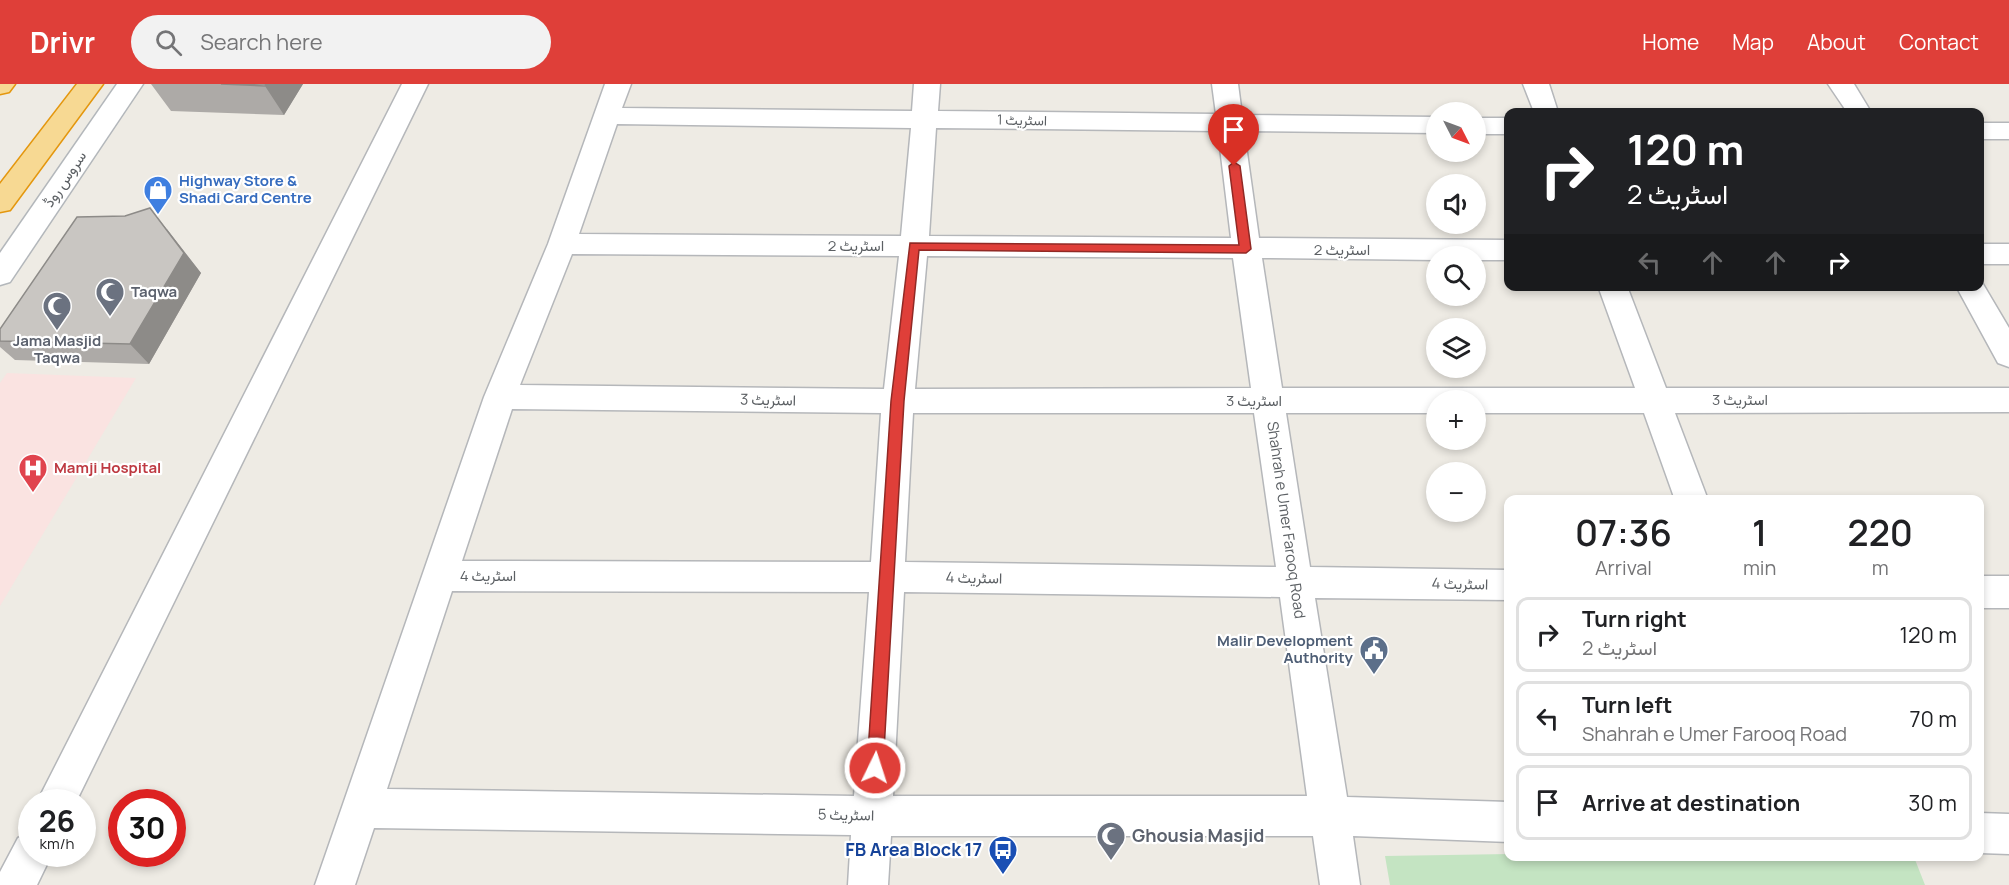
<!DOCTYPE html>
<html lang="en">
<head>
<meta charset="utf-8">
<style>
	body { margin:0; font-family:Manrope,Vazirmatn,sans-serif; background:#f2f2f2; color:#202124; height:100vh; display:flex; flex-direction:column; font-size:22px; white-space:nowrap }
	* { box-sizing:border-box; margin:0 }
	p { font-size:20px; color:#757577 }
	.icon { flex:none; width:33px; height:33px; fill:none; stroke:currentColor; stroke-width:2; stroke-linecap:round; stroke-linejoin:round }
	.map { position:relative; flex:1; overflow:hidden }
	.drawer { position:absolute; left:1504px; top:411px; width:480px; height:366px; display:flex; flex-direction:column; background:#fff; border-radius:12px; box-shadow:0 3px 9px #0003 }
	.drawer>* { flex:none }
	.top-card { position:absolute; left:1504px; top:24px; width:480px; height:183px; border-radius:12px; box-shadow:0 3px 9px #0003; background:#202124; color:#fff; overflow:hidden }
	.needle { width:39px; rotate:132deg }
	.fabs { position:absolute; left:1426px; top:18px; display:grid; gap:12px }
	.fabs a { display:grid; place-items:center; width:60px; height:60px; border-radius:50%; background:#fff; box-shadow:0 3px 9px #0003; font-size:30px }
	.speed { position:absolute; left:18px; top:705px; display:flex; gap:12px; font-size:30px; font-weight:700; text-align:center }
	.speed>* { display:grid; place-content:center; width:78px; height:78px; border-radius:50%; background:#fff; box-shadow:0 3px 9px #0003; line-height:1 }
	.speed small { font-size:15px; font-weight:400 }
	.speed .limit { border:9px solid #d22; background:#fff; color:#111 }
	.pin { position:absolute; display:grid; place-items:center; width:51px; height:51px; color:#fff; margin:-62px -26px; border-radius:50% 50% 50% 0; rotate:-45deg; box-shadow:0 0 6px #0007 }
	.pin .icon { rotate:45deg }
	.me { position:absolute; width:66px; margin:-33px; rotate:4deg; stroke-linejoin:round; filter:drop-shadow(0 0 4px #0008) }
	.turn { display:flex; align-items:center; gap:21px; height:126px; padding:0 24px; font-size:27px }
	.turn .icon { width:78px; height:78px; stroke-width:2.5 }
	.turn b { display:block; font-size:42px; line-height:51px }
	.lanes { display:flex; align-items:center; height:57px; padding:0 24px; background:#0003; justify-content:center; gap:30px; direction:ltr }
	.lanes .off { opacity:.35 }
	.eta { display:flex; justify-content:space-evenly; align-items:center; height:102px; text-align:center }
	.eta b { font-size:36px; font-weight:600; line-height:42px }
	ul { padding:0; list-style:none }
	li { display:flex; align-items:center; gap:18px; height:75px; margin:0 12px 9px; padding:0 12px; border:3px solid #e0e0e0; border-radius:12px }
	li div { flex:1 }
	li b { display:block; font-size:22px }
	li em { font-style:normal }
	header { display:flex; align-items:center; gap:36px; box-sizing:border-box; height:84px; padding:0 30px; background:#df3f39; color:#fff }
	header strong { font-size:28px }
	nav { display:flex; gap:33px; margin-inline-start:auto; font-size:21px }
	.search { width:420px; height:54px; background:#f2f2f2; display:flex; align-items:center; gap:15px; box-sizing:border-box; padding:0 21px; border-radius:33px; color:#757577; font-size:22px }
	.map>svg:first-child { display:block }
	.medical { fill:#fae3e1 }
	.green { fill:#c4e4c2 }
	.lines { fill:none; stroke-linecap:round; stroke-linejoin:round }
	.street-casing { stroke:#b5b7ba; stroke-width:3 }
	.secondary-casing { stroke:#b3b7bb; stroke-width:3 }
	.highway-casing { stroke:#e4970e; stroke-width:3 }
	.street { fill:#fff; fill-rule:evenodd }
	.secondary { fill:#fff; fill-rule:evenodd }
	.highway { fill:#f7d993; fill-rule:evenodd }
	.wall { fill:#adaaa7 }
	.shaded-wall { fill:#8d8b88 }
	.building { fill:#c9c6c2; stroke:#8d8b88; stroke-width:1.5 }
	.route { fill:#df3f39; stroke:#912925; stroke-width:1.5 }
	.labels { text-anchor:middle; stroke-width:4.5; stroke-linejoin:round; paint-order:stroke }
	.far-street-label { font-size:14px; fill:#5c6064; stroke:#fff }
	.street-label { font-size:15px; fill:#5c6064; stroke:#fff }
	.shop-label { font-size:15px; font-weight:bold; fill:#366cbe; stroke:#fff; text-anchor:start }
	.worship-label { font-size:15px; font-weight:bold; fill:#5b616d; stroke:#fff; text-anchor:start }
	.health-label { font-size:15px; font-weight:bold; fill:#be3a42; stroke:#fff; text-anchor:start }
	.service-label { font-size:15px; font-weight:bold; fill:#4e5e75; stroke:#fff; text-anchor:end }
	.near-worship-label { font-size:18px; font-weight:bold; fill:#5b616d; stroke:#fff; text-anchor:start }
	.near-transit-label { font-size:18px; font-weight:bold; fill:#164399; stroke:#fff; text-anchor:end }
</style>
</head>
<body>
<header>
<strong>Drivr</strong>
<div class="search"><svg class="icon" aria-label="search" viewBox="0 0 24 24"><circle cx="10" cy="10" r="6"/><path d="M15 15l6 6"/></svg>Search here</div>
<nav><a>Home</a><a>Map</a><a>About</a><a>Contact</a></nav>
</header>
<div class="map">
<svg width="2009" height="801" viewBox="0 0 2009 801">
	<rect width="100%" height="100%" fill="#eeebe4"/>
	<path class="medical" d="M7 289 136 294 0 522V299Z"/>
	<path class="green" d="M1509 770V772L1914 773 1925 801H1390L1385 772Z"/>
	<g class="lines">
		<g class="street-casing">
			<path id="street" d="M402 0H428L76 718H37Z
				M605 0H631L622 24 912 27 914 0H940L938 27 1216 30 1212 0H1238L1242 31 1437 33V49L1244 47 1259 154 1509 156V176H1476V172H1437V176L1262 174 1282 304H1635L1598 202H1627L1666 304H2009V328L1675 329 1708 416H1675L1644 329H1476V316H1437V329H1286L1310 483 1509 486V516L1315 514 1347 713 1509 718V758L1353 752 1360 801H1320L1313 752H891L888 801H848L851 751 374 744 355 801H315L484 313 548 160ZM617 40 911 44 901 152 579 150ZM936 44 1218 47 1231 154 929 152ZM572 170 899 172 884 305 520 301ZM927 172 1233 174 1251 304 915 305ZM512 325 881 329 871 478 462 477ZM913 329H1254L1276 483 905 478ZM452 507 869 508 854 712 387 705ZM904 508 1280 513 1307 712H893Z
				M1523 0H1549L1558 28H1534Z
				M1828 0H1854L1871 28H1847Z
				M1476 34H1509V50H1476Z
				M1980 39H2009V55H1980Z
				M1980 160H2009V180H1980Z
				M1980 195 2009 244V283L1998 279 1956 202H1980Z
				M1980 492H2009V524H1980Z
				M1980 729 2009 730V770L1980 769Z
				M32 748V770H52L37 801H0V788L18 754Z"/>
		</g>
		<g class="secondary-casing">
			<path id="secondary" d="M117 0H143L10 198 0 201V169Z"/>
		</g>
		<g class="highway-casing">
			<path id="highway" d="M0 0H15L9 8 0 10Z
				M77 0H103L10 126 0 128V100Z"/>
		</g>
		<use href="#street" class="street"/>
		<use href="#secondary" class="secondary"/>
		<use href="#highway" class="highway"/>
	</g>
	<path class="wall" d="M151 0H303L284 31 171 27Z
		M167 145 201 189 149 280 15 276 0 263V245Z"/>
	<path class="shaded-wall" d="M266 0H303L284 31 265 2Z
		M150 124 201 189 149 280 130 260Z"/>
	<path class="building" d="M221 0H266L265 2Z
		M150 124 184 169 130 260 0 257V245L77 133 125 132Z"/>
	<path class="route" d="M1234 78 1240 82 1251 165 1246 169 919 166 904 317 883 684 881 690 875 692 869 690 867 684 891 317 910 159 1239 161 1229 82Z"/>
	<defs>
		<g id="shop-pin" transform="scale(1.5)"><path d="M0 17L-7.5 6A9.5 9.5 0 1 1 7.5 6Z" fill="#3f7fe0" stroke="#fff"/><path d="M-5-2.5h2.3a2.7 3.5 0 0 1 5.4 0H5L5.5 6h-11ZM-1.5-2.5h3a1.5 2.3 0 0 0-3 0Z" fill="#fff"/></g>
		<g id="mosque-pin" transform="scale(1.5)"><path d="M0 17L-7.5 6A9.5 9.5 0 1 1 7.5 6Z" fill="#6b7280" stroke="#fff"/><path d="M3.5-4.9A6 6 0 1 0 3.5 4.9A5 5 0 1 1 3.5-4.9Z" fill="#fff"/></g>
		<g id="hospital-pin" transform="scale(1.5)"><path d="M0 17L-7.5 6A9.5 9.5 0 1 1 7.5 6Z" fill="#e0444e" stroke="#fff"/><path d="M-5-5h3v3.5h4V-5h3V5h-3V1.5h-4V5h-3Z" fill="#fff"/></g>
		<g id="civic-pin" transform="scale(1.5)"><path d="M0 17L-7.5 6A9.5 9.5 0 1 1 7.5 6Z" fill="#5c6f8a" stroke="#fff"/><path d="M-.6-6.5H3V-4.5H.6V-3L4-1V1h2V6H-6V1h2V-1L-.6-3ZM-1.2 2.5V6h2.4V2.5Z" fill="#fff"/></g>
		<g id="bus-pin" transform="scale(1.5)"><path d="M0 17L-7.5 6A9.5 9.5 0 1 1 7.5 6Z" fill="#1a4fb4" stroke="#fff"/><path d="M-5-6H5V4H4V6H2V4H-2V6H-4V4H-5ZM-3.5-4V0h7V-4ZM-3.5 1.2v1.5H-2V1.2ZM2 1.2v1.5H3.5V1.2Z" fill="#fff"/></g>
	</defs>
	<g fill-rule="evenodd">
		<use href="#shop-pin" x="158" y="106"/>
		<use href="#mosque-pin" x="110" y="208"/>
		<use href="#mosque-pin" x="57" y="222"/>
		<use href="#hospital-pin" x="33" y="384"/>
		<use href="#civic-pin" x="1374" y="566"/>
		<use href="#mosque-pin" x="1111" y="752"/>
		<use href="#bus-pin" x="1003" y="766"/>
	</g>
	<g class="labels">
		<g class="far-street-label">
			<text transform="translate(1022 36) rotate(1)" y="5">اسٹریٹ 1</text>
		</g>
		<g class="street-label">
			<text transform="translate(65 95) rotate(-56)" y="5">سروس روڈ</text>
			<text x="856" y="167">اسٹریٹ 2</text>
			<text x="1342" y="171">اسٹریٹ 2</text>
			<text transform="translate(768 316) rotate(1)" y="5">اسٹریٹ 3</text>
			<text x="1740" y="321">اسٹریٹ 3</text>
			<text x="1254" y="322">اسٹریٹ 3</text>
			<text transform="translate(1286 436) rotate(82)" y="5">Shahrah e Umer Farooq Road</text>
			<text x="488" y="497">اسٹریٹ 4</text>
			<text transform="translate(974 494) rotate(1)" y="5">اسٹریٹ 4</text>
			<text transform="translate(1460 500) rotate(1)" y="5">اسٹریٹ 4</text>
			<text transform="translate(846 731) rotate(1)" y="5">اسٹریٹ 5</text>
		</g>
		<g class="shop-label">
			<text x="179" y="102">Highway Store &amp;<tspan x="179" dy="17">Shadi Card Centre</tspan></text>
		</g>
		<g class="worship-label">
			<text x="131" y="213">Taqwa</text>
			<text x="57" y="262" text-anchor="middle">Jama Masjid<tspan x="57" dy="17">Taqwa</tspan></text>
		</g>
		<g class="health-label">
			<text x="54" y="389">Mamji Hospital</text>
		</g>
		<g class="service-label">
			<text x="1353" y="562">Malir Development<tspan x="1353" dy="17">Authority</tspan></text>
		</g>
		<g class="near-worship-label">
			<text x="1132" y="758">Ghousia Masjid</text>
		</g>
		<g class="near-transit-label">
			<text x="982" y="772">FB Area Block 17</text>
		</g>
	</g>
</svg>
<div class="fabs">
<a><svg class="needle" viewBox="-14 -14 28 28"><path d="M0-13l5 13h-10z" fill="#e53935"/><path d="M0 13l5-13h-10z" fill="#757577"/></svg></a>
<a><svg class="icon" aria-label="sound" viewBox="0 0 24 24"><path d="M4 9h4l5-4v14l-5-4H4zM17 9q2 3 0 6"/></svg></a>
<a><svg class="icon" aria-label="search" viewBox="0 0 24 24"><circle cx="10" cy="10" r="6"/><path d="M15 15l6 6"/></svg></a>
<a><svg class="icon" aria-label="layers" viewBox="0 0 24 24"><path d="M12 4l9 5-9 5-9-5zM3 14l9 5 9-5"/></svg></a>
<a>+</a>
<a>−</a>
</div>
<div class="speed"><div>26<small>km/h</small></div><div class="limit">30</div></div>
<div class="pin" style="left:1234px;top:82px;background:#d93025"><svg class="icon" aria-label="arrive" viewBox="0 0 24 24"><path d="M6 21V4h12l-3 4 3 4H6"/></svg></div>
<svg class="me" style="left:875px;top:684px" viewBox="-20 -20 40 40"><circle r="17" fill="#df3f39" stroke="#fff" stroke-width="3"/><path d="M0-11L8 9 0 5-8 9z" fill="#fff"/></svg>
<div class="top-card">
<div class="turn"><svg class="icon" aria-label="right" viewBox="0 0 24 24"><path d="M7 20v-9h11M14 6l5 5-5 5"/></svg><div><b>120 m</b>اسٹریٹ 2</div></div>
<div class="lanes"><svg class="icon off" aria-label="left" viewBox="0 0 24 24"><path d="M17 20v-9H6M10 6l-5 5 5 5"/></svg><svg class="icon off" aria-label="ahead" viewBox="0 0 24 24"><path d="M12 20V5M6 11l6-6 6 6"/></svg><svg class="icon off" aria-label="ahead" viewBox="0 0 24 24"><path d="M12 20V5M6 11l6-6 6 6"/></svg><svg class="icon" aria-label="right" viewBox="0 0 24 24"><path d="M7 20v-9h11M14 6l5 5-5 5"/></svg></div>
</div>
<section class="drawer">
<div class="eta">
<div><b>07:36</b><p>Arrival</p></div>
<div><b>1</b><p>min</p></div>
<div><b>220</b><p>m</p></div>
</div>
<ul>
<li><svg class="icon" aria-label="right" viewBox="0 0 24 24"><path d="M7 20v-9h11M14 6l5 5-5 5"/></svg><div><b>Turn right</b><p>اسٹریٹ 2</p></div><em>120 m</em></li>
<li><svg class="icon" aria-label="left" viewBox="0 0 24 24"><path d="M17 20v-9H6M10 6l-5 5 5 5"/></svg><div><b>Turn left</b><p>Shahrah e Umer Farooq Road</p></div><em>70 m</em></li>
<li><svg class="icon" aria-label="arrive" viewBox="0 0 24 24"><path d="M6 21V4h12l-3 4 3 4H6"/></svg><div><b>Arrive at destination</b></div><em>30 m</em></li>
</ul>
</section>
</div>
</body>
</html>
